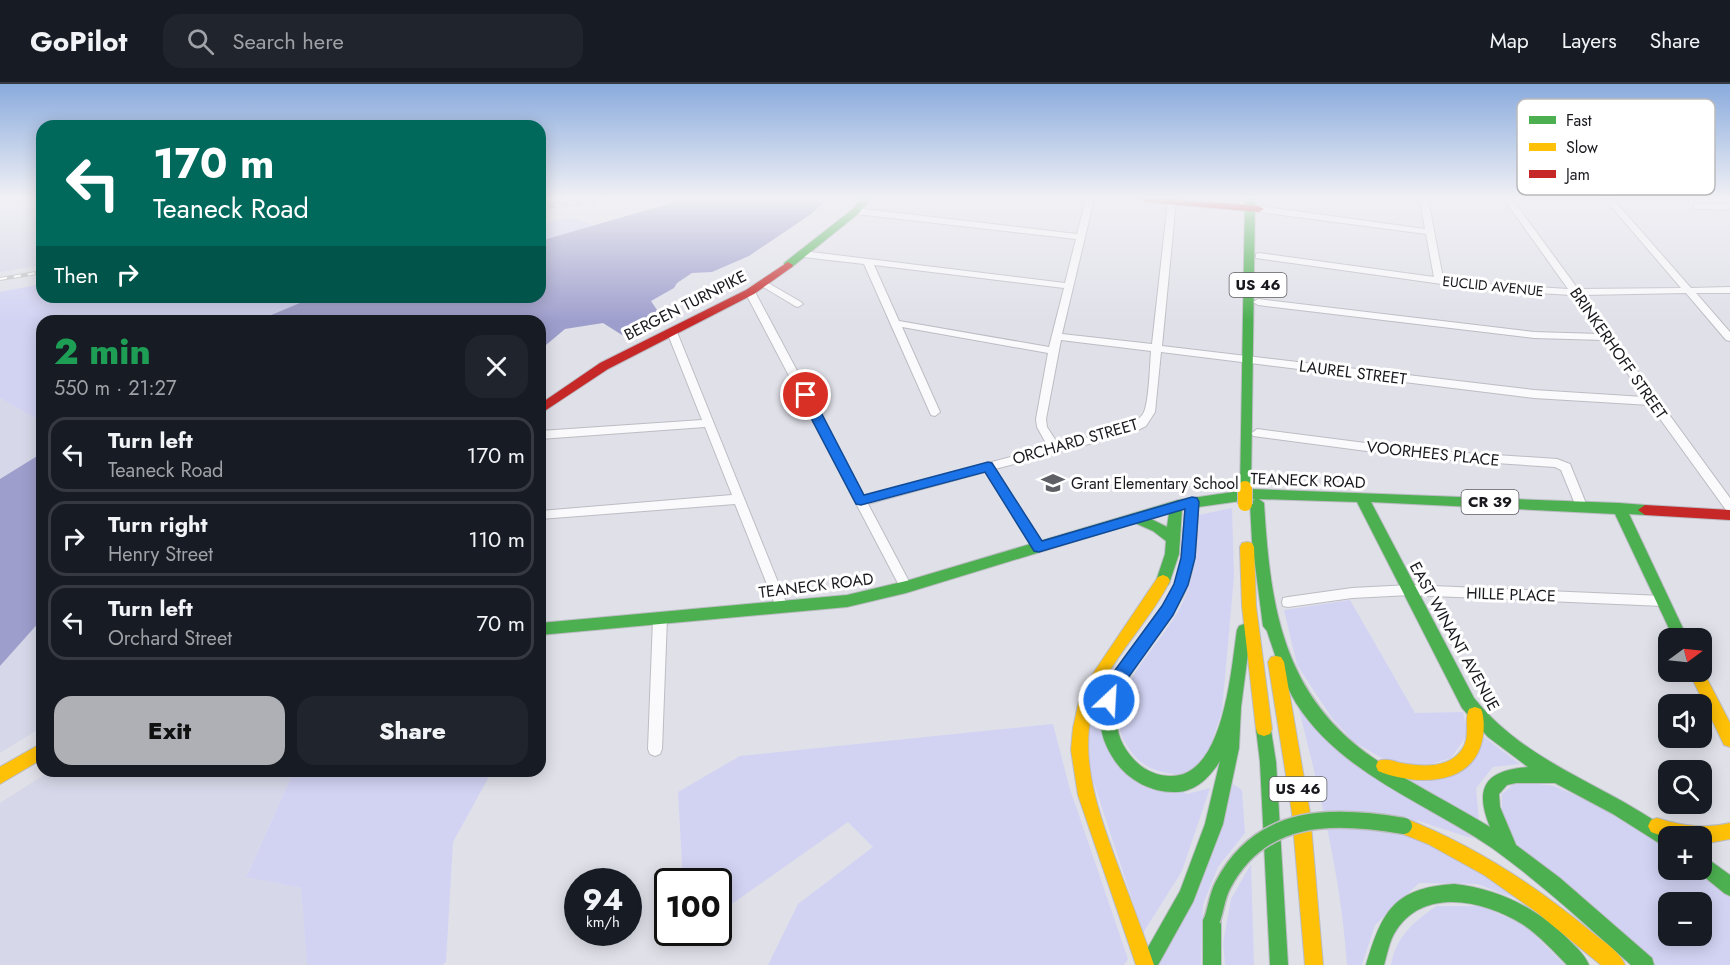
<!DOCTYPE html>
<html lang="en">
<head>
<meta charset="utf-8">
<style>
	body { margin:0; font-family:Jost,sans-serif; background:#20242c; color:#f1f3f6; height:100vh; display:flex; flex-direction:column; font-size:22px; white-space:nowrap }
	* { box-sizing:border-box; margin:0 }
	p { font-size:20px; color:#9ea1a6 }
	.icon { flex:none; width:33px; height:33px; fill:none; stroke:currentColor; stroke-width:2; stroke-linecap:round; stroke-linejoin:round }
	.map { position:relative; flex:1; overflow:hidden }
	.panel { position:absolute; left:36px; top:231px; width:510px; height:462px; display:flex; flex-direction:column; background:#171b24; border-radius:18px; box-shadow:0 3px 15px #0003 }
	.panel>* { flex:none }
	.top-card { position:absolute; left:36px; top:36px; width:510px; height:183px; border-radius:18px; box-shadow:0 3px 15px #0003; background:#00695c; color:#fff; overflow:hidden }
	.needle { width:39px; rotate:75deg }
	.fabs { position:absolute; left:1658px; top:544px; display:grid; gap:12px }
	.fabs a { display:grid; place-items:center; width:54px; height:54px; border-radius:12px; background:#171b24; box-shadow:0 3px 15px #0003; font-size:30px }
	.speed { position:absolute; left:564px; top:784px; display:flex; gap:12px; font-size:30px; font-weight:700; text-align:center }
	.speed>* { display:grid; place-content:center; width:78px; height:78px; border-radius:50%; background:#171b24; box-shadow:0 3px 15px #0003; line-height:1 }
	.speed small { font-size:15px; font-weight:400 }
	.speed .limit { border:3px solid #111; border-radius:9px; background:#fff; color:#111 }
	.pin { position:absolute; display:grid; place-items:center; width:51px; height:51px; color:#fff; margin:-26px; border:3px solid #fff; border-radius:50%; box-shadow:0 2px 6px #0007 }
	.me { position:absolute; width:66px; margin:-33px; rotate:25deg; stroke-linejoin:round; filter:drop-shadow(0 0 4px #0008) }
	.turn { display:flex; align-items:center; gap:21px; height:126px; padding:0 18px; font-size:27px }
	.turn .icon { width:78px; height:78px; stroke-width:2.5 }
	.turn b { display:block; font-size:42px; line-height:51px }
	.then { display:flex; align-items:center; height:57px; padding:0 18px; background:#0003; gap:12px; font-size:22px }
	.round { display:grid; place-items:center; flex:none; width:63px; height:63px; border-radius:18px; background:#20242c }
	.overview { display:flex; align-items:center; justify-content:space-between; height:102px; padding:0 18px }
	h1 { font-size:36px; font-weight:800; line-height:45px; color:#1e9e55 }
	.cta { display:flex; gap:12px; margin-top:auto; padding:12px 18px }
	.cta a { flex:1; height:69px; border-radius:18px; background:#afb0b5; color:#111; font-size:24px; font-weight:800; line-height:69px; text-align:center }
	.cta a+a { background:#20242c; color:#f1f3f6 }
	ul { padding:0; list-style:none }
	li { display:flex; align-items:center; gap:18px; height:75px; margin:0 12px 9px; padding:0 6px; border:3px solid #363941; border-radius:18px }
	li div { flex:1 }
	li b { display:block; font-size:22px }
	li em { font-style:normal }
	header { display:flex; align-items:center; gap:36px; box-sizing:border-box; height:84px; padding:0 30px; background:#171b24; border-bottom:2px solid #363941 }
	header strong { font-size:28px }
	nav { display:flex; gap:33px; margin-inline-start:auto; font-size:21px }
	.search { width:420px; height:54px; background:#20242c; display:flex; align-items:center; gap:15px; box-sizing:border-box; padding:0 21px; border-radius:18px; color:#9ea1a6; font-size:22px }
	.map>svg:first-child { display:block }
	.built { fill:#d6d7e8 }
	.green { fill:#d2d3f3; fill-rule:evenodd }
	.water { fill:#9e9ecd }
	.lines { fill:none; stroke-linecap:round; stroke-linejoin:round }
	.street-casing { stroke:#bcbcc3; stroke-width:2 }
	.fast-casing { stroke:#bcbcc3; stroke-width:2 }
	.slow-casing { stroke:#bcbcc3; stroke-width:2 }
	.jam-casing { stroke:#bcbcc3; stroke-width:2 }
	.street { fill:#fafafc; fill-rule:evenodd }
	.fast { fill:#4caf50; fill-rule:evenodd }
	.slow { fill:#ffc107; fill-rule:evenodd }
	.jam { fill:#c62828; fill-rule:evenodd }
	.rail-casing { stroke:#c3c4c6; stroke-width:4 }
	.rail { stroke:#fff; stroke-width:2; stroke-dasharray:7; stroke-linecap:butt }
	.fast-bridge-casing { stroke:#bdbdc1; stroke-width:19; stroke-linecap:butt }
	.slow-bridge-casing { stroke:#bdbdc1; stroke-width:16; stroke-linecap:butt }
	.fast-bridge { stroke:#4caf50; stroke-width:16 }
	.slow-bridge { stroke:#ffc107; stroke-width:14 }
	.route { fill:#1a73e8; stroke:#114b97; stroke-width:1.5 }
	.labels { text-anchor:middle; stroke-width:6; stroke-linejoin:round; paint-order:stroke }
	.far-street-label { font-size:14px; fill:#18181e; stroke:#fff }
	.shield { fill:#fff; stroke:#5d5d62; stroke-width:1.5 }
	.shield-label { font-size:15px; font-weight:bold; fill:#18181e }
	.street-label { font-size:16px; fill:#18181e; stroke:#fff }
	.poi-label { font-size:16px; fill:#18181e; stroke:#fff; text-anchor:start }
	.key { fill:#fff; stroke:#bababc; stroke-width:1.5 }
	.key-label { font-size:16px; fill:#18181e }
</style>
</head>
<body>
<header>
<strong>GoPilot</strong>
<div class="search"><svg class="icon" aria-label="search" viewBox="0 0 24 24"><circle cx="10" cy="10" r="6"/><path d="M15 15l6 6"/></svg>Search here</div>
<nav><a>Map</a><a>Layers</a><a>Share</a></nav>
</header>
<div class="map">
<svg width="1730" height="881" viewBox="0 0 1730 881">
	<rect width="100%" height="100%" fill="#e0e0e9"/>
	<path class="built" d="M0 117 42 127V181L0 188Z
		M0 314 42 338V369L0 395Z
		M42 535V643L0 669V582Z
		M50 687H294L246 792 301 804 307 881H0V719Z"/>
	<path class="green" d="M572 133 594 142 540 157V140Z
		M42 200V213H314L257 237H42V338L0 314V208Z
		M1232 424 1234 492 1222 627 1207 673 1187 692C1159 688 1142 687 1126 660 1098 614 1159 564 1180 524 1195 496 1196 462 1199 431Z
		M1350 516 1415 629 1463 628 1468 650 1451 674 1426 682 1390 679 1354 658 1332 634 1297 581 1284 526Z
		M1297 618 1474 755 1415 736 1531 820 1477 800 1419 799 1375 841 1362 881H1347C1341 791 1319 705 1297 618Z
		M1099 620 1106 661 1187 710 1210 704 1182 787 1143 849 1085 672 1092 621Z
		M1053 640 1069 702 1128 875 1124 881H768L798 820 873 763 848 738 719 829 718 798H683L678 708 740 672Z
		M1484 653 1520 680 1493 683 1476 704 1479 737 1401 695H1441Z
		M294 687H492L453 758 446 878 442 881H307L301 804 246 793Z
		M1517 697 1554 702 1606 725 1668 764V786H1696L1730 814V881H1655L1521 765 1502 739V710ZM1668 819H1701V852H1668Z
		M1233 700 1242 706 1245 749 1218 783 1203 821 1201 881H1159Z
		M1251 780 1254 881H1225L1223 859 1231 815Z
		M1436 822H1481L1524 841 1565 881H1391C1396 852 1414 838 1436 822Z"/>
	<path class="water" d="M685 115H828L811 130 749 172 712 188 692 189 677 199 674 204 651 217 661 232 636 239 622 251 603 239 565 245 540 266V237H257L314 213H540V157Z
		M42 369V535L0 582V395Z"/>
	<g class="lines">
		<g class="street-casing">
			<path id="street" d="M1086 115H1094L1062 250 1152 260 1168 117 1172 115 1176 117 1162 262 1534 306 1644 313 1604 256 1534 254 1258 221 1253 218 1258 215 1534 248 1600 250 1572 211 1485 206 1256 174V170L1259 169 1434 193 1426 150 1259 128 1255 125 1259 122 1425 145 1420 115H1428L1443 194 1485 200 1568 205 1504 115H1512L1578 205 1681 204 1605 115H1613L1691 204 1730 203V209H1696L1730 248V257L1726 256 1686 209 1582 211 1730 414V427L1726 426 1650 321 1534 314 1161 268 1155 328 1146 342 1134 348 995 385 1043 460 1045 463 1043 466H1035L985 388 868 420 912 503 910 507H902L745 208 750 205 755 208 864 412 1048 363 1037 343 1036 335 1048 269 902 243 940 328 935 332 931 331 864 180 803 173 798 170 803 167 1065 199 1076 155 856 130 852 127 856 124 1077 150ZM874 181 1064 204 1049 263 899 237ZM1061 256 1151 267C1150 280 1149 317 1144 328 1137 346 1077 355 1058 360L1047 343 1046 335Z
				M1697 120H1730V126L1694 125V121Z
				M763 196 801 218 803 220 798 223 795 222 760 201V197Z
				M672 245 677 248 788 523 787 527 782 528 777 527 776 523 735 420 540 435V427L732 411 705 343 540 355V347L702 336 667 248Z
				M1257 345 1420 366 1557 375 1570 380 1587 422 1581 426 1577 425 1561 386 1555 383 1420 374 1253 352 1252 349Z
				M1410 501 1663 512 1668 513 1669 517 1668 521 1663 522 1410 511 1352 514 1288 523 1283 522 1282 518 1283 514 1288 513 1352 504Z
				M660 529 665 530 667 534 662 665 660 670 655 672 650 670 648 665 653 534 655 530Z"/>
		</g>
		<g class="fast-casing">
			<path id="fast" d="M860 115H870L859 129 792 183H784V179L853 125Z
				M1245 115H1255L1251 405 1619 419 1645 421 1652 426 1645 431 1629 430 1688 555H1674L1615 430 1371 418 1474 614C1510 659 1557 682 1607 709 1630 721 1652 735 1674 749L1676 753H1668V763L1662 761 1613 730 1555 699H1516L1507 701 1499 710 1500 723 1516 761 1560 794 1652 874 1654 881H1631C1586 841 1541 799 1492 764 1425 718 1341 690 1296 619 1283 597 1275 571 1267 547L1263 542 1252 457 1250 419 1255 415 1198 423C1197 451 1197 481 1185 508 1165 552 1118 583 1117 635 1116 653 1127 671 1141 682 1149 688 1160 692 1170 692 1224 694 1231 585 1237 546L1239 542 1244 540 1249 542 1251 546 1241 623 1239 664 1223 740 1193 818 1158 881H1138L1180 807 1205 740 1220 677C1209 694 1195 709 1173 708 1151 708 1128 696 1115 677 1068 609 1146 560 1172 505 1184 481 1183 451 1185 425H1182L1179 470 1170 497 1168 501H1158L1156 497 1165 470 1166 457 1153 447 1135 439 906 509 847 523 540 551V539L847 511 906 497 1178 416 1240 407ZM1259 415 1357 418 1462 624 1488 653 1528 683C1485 686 1474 704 1490 743 1451 719 1409 699 1372 673 1282 610 1270 521 1264 419ZM1169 429 1167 443 1151 435Z
				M1264 638 1270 640 1276 678 1288 881H1270L1260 678 1256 645 1258 640Z
				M1701 770 1730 791V812L1724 809 1696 786H1701Z
				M1454 800C1499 805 1537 824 1569 856 1577 864 1585 871 1589 881H1567C1553 867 1539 851 1522 840 1484 816 1421 802 1394 850 1389 859 1387 871 1384 881H1366C1382 828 1393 804 1454 800Z
				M1212 827 1218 830 1221 836V881H1203V836L1206 830Z"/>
		</g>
		<g class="slow-casing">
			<path id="slow" d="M1247 458 1252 459 1254 463 1256 522 1272 645 1270 650 1264 652 1258 650 1256 645 1242 522 1240 463 1242 459Z
				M1163 491 1168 493 1170 497C1151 534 1121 564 1102 600 1072 660 1097 724 1118 782 1130 815 1143 848 1154 881H1136L1078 711 1071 666 1073 644 1078 621 1090 594 1158 493Z
				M1276 572 1281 573 1284 578 1310 729 1323 881H1305L1292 729 1268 578 1271 573Z
				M1701 583 1730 639V663L1724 661 1689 588H1701Z
				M1475 623 1481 625C1485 634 1484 648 1482 657 1471 704 1413 701 1378 687L1376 682 1378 677C1386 674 1393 677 1401 679 1423 683 1452 685 1464 662 1470 650 1464 636 1469 625Z
				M42 659V675L0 700V683Z
				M1404 734C1473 761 1532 799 1589 846 1601 856 1620 867 1625 881H1601L1535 827 1484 791 1428 760 1398 748 1395 742 1398 736Z
				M1657 734C1682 742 1704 745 1730 739V755L1703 760 1701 753 1668 754 1651 748 1648 742 1651 736Z"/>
		</g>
		<g class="jam-casing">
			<path id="jam" d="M1139 115H1171L1259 122 1264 125 1259 128 1144 118Z
				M788 178 793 181 792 183 754 210 608 285 540 330V320L600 279 746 206Z
				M1645 421 1730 426V436L1645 431 1638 426Z"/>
		</g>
		<use href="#street" class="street"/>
		<use href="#fast" class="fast"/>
		<use href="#slow" class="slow"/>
		<use href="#jam" class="jam"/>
		<g class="rail-casing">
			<path id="rail" d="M540 123 611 115
				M0 195 42 188"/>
		</g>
		<use href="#rail" class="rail"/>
		<g class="fast-bridge-casing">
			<path id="fast-bridge" d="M1212 836C1216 825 1217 812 1223 801 1261 728 1333 730 1404 742"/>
		</g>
		<g class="slow-bridge-casing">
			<path id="slow-bridge" d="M1245 404V420"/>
		</g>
		<use href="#fast-bridge" class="fast-bridge"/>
		<use href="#slow-bridge" class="slow-bridge"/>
	</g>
	<linearGradient id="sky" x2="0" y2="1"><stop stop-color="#8aabdd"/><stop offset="0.48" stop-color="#f1f1f5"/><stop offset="1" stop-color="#f1f1f5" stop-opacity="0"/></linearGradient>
	<rect width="1730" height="238" fill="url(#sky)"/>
	<path class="route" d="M806 307 812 311 864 411 988 378 992 379 1042 457 1192 413 1197 414 1199 418 1195 474 1188 501 1173 531 1125 598 1115 621 1109 623 1103 621 1101 616 1113 589 1162 522 1174 500 1181 474 1185 425 1039 468 1034 467 985 388 861 421 856 420 799 311Z"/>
	<defs>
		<g id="school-bare" transform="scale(1.8)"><path d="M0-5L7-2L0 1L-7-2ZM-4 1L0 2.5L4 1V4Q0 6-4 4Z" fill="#5e5e65" stroke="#fff" stroke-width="2.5" paint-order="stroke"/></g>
	</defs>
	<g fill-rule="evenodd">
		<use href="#school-bare" x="1053" y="399"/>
	</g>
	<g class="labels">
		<g class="far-street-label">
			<text transform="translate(1493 202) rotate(6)" y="5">EUCLID AVENUE</text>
		</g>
		<g class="shield">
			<rect x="1229.5" y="189" width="57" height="24" rx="4.5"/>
			<rect x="1461.5" y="406" width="57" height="24" rx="4.5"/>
			<rect x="1269.5" y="693" width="57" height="24" rx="4.5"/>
		</g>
		<g class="shield-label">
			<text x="1258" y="206">US 46</text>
			<text x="1490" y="423">CR 39</text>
			<text x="1298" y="710">US 46</text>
		</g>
		<g class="street-label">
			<text transform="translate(685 221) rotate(-27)" y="6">BERGEN TURNPIKE</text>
			<text transform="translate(1619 269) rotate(55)" y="6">BRINKERHOFF STREET</text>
			<text transform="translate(1353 288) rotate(7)" y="6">LAUREL STREET</text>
			<text transform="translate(1075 357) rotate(-16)" y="6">ORCHARD STREET</text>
			<text transform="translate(1433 369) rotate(6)" y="6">VOORHEES PLACE</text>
			<text transform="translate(1308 396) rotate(2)" y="6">TEANECK ROAD</text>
			<text transform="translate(816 501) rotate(-7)" y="6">TEANECK ROAD</text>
			<text transform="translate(1511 510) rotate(2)" y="6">HILLE PLACE</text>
			<text transform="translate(1455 552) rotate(61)" y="6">EAST WINANT AVENUE</text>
		</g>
		<g class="poi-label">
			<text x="1071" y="405">Grant Elementary School</text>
		</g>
	</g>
	<rect x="1517" y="15" width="198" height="96" rx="9" class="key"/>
	<rect x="1529" y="32" width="27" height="8" fill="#4caf50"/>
	<rect x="1529" y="59" width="27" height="8" fill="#ffc107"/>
	<rect x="1529" y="86" width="27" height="8" fill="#c62828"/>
	<g class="key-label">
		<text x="1566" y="42">Fast</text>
		<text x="1566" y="69">Slow</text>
		<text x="1566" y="96">Jam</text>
	</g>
</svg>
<div class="fabs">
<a><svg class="needle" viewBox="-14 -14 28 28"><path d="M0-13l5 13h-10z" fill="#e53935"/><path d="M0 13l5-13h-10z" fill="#9ea1a6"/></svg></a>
<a><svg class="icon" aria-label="sound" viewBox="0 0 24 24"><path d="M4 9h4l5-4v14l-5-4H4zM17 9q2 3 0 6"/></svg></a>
<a><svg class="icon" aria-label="search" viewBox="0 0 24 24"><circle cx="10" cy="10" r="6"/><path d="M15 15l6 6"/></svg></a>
<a>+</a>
<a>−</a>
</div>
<div class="speed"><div>94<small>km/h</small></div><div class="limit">100</div></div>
<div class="pin" style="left:806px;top:311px;background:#d93025"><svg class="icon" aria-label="arrive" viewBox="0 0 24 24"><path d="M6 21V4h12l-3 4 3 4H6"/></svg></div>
<svg class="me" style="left:1109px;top:616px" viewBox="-20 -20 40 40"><circle r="17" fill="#1a73e8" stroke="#fff" stroke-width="3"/><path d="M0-11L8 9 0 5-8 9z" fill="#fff"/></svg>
<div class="top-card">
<div class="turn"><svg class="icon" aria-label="left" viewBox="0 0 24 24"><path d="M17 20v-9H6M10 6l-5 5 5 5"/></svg><div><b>170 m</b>Teaneck Road</div></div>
<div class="then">Then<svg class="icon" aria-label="right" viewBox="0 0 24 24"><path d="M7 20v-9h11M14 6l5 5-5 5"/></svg></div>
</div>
<section class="panel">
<div class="overview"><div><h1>2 min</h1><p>550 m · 21:27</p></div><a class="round"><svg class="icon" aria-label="close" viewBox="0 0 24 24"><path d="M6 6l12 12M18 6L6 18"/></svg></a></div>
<ul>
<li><svg class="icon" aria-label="left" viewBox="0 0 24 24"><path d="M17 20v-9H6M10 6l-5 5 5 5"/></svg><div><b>Turn left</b><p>Teaneck Road</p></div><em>170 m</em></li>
<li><svg class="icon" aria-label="right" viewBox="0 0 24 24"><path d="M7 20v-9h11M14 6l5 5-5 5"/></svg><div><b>Turn right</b><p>Henry Street</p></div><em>110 m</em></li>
<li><svg class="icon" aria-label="left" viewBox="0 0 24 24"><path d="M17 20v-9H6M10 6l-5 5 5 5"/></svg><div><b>Turn left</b><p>Orchard Street</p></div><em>70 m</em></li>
</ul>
<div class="cta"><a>Exit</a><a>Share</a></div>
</section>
</div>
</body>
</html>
